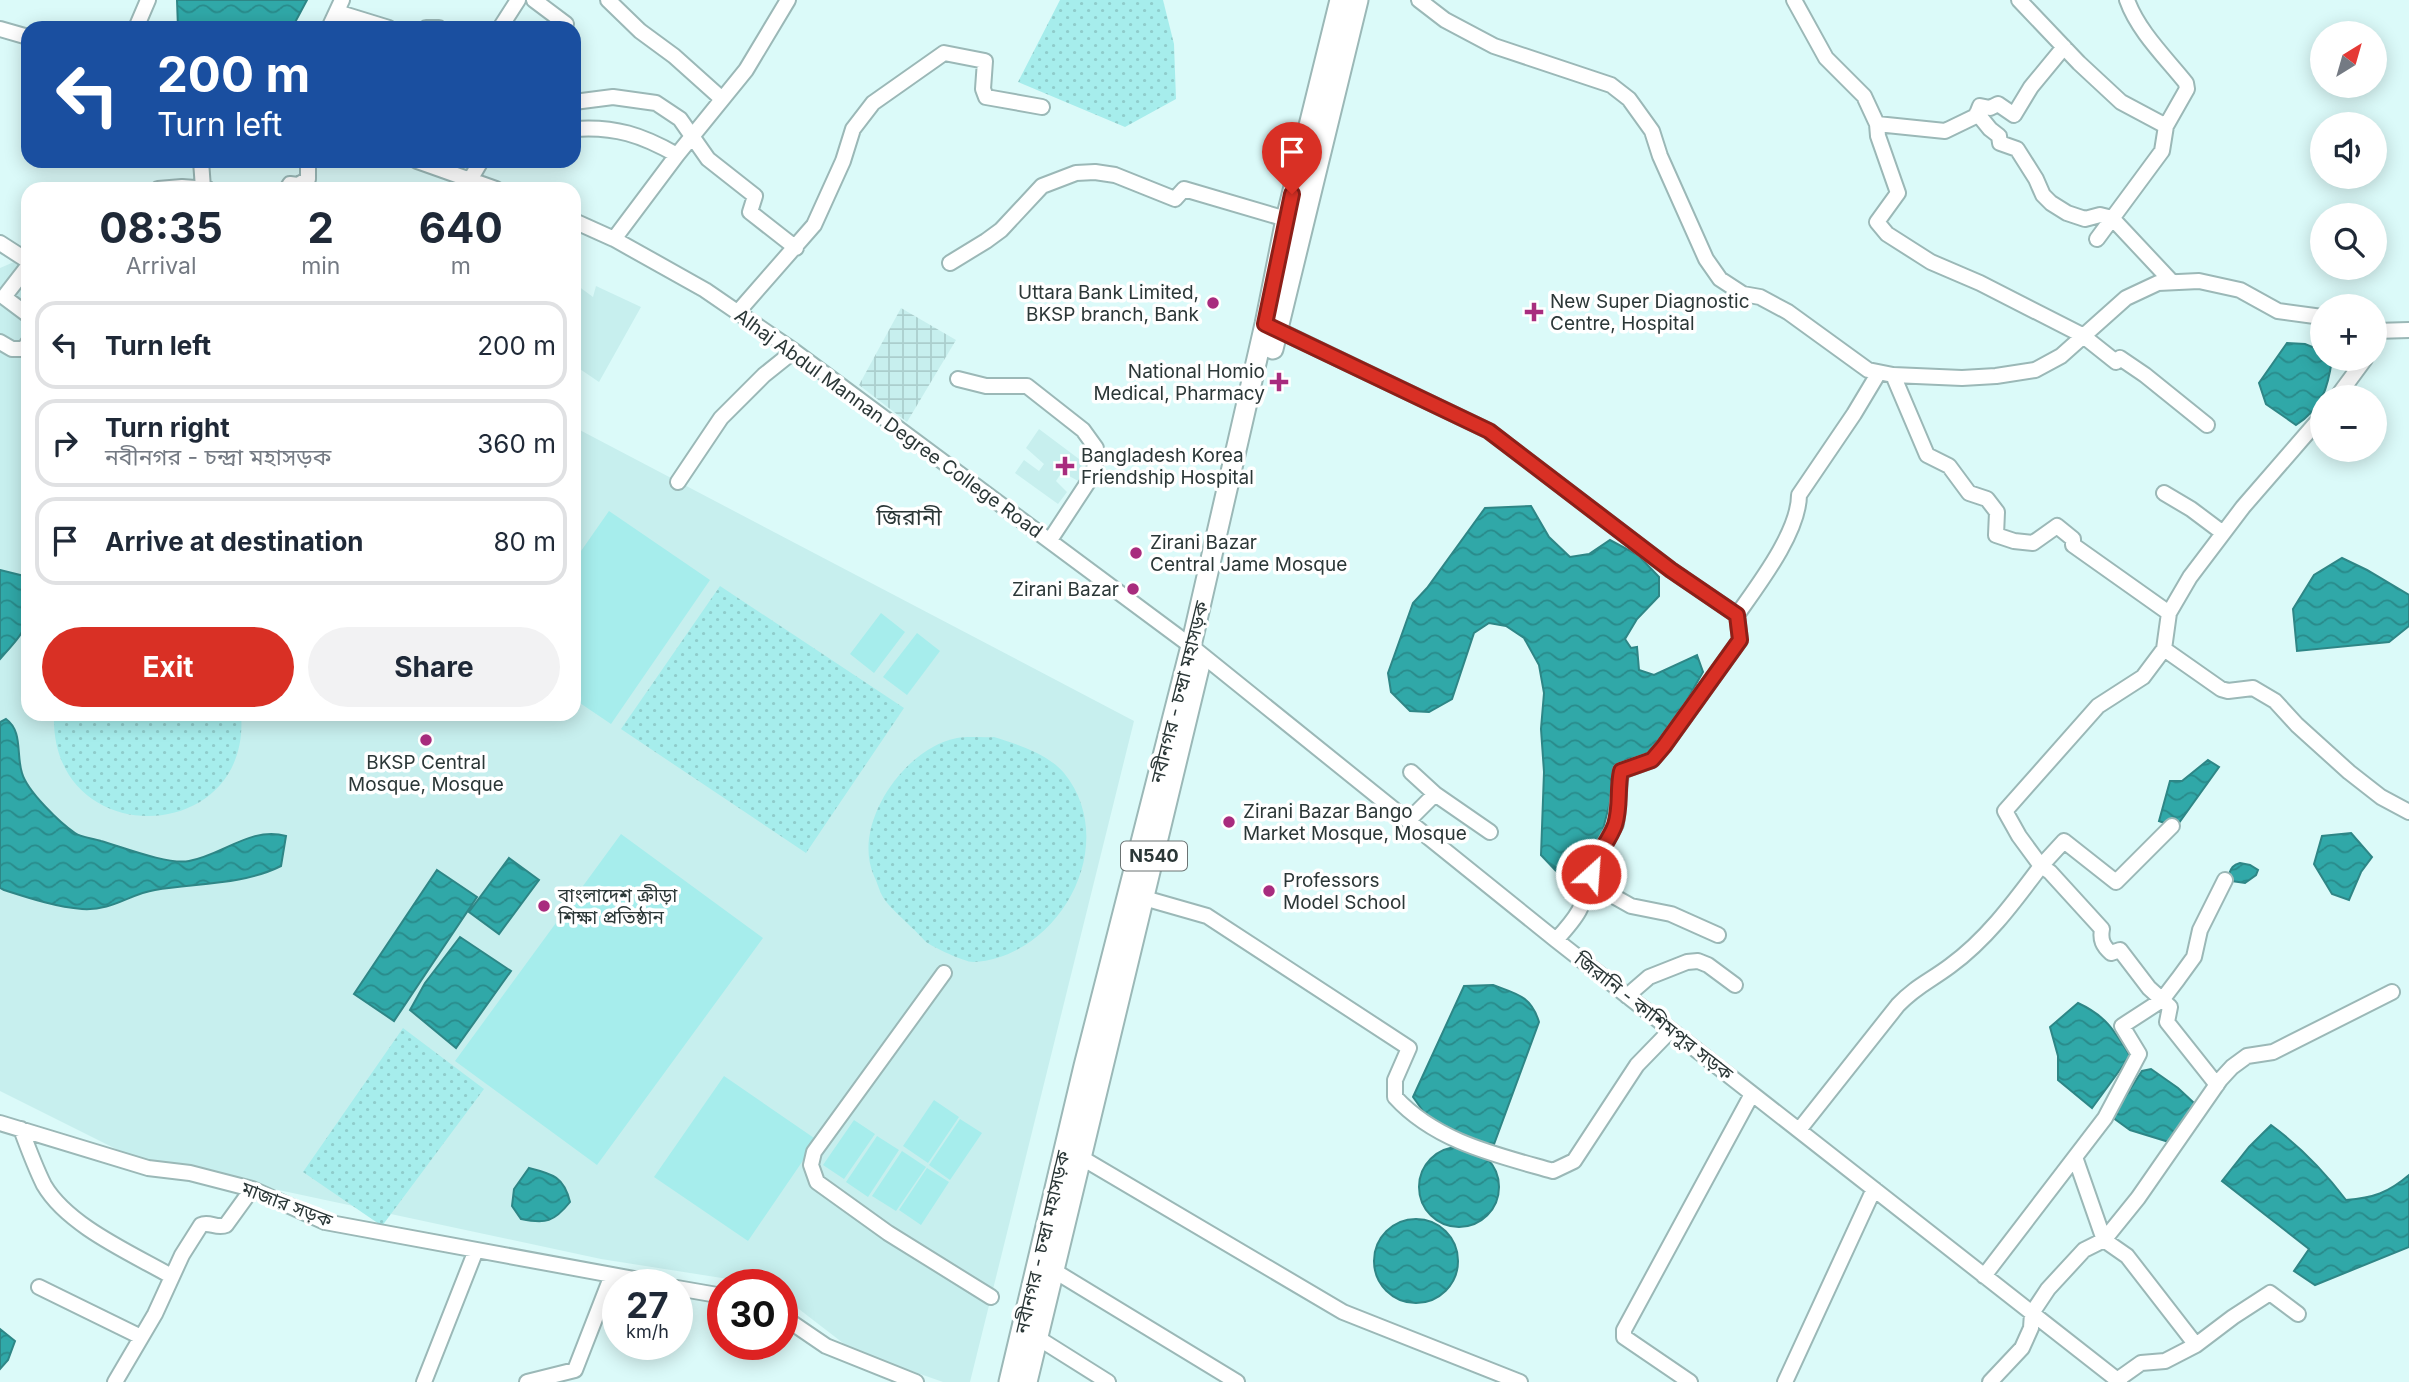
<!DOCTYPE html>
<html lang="en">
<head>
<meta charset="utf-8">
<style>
	body { margin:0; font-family:Inter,"Noto Sans Bengali",sans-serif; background:#f2f2f3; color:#1f2937; height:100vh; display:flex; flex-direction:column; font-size:26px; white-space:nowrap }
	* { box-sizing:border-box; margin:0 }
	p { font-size:23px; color:#747a83 }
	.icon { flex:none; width:38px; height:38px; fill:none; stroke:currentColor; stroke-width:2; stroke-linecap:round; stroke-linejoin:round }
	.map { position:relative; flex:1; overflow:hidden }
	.sheet { position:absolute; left:21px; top:182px; width:560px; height:539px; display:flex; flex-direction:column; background:#fff; border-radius:21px; box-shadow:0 4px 18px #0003 }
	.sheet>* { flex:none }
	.guide { position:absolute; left:21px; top:21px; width:560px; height:147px; border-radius:21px; box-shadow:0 4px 18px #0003; background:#1a4fa0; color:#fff; overflow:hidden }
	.needle { width:46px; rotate:37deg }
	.controls { position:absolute; left:2310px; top:21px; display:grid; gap:14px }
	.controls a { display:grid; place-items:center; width:77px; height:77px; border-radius:50%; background:#fff; box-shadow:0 4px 18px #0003; font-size:35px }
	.speed { position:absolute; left:602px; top:1269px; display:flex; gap:14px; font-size:35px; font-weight:700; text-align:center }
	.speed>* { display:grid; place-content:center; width:91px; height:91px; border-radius:50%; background:#fff; box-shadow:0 4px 18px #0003; line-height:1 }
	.speed small { font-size:18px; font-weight:400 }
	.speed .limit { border:10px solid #d22; background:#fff; color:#111 }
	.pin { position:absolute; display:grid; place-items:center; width:60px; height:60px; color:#fff; margin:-72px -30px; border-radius:50% 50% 50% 0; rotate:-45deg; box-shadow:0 0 7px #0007 }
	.pin .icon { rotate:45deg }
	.me { position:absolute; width:77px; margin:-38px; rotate:26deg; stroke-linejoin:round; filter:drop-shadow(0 0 5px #0008) }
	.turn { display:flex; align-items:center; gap:24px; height:147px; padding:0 21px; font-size:32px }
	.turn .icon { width:91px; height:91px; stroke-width:2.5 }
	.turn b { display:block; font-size:49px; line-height:60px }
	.eta { display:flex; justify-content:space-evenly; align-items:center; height:119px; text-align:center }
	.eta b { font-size:42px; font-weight:700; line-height:49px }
	.cta { display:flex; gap:14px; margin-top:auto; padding:14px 21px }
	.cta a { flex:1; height:80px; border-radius:42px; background:#d93025; color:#fff; font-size:28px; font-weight:700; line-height:80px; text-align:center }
	.cta a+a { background:#f2f2f3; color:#1f2937 }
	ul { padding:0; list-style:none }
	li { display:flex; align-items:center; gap:21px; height:88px; margin:0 14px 10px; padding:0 7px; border:4px solid #e0e1e3; border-radius:21px }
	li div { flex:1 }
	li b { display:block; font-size:26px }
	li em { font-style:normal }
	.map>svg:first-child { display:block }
	.built { fill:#c7efee }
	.industrial { fill:url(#industrial-grid) }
	.green { fill:#a6edec }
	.park { fill:url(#park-dots) }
	.water { fill:url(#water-waves); stroke:#2e8686; stroke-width:2 }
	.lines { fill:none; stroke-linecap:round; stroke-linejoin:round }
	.minor-casing { stroke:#9bb8b7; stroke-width:18 }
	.highway-casing { stroke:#9bb8b7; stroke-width:23 }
	.minor { stroke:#fff; stroke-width:14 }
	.highway { stroke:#fff; stroke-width:19 }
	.route-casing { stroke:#8d1f18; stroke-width:18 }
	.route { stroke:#d93025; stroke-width:12 }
	.poi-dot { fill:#a82c7e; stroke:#fff; stroke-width:2.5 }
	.labels { text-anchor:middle; stroke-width:7; stroke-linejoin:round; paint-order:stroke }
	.shield { fill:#fff; stroke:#6b7373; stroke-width:2 }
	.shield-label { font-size:18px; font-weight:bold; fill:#2b3737 }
	.poi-label { font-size:19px; fill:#2b3737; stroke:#fff; text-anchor:start }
	.street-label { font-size:19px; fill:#2b3737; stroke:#fff }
	.quarter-label { font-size:23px; fill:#2b3737; stroke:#fff }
</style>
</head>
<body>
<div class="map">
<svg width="2409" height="1382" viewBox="0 0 2409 1382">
	<defs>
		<pattern id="industrial-grid" width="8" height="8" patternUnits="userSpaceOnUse" patternTransform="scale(1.75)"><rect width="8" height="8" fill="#c7efee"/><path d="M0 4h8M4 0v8" fill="none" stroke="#abcecd"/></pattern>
		<pattern id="park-dots" width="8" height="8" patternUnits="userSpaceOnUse" patternTransform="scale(1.75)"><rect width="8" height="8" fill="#a6edec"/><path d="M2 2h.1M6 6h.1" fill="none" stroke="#8fcccb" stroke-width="1.8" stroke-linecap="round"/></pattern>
		<pattern id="water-waves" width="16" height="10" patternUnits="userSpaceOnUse" patternTransform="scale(1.75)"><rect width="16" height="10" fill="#30a8a8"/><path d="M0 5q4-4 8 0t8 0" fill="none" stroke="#298a8a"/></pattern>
	</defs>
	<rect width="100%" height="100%" fill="#dbfaf9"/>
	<path class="built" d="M28 256V714H574V427L1134 721 970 1382H943L852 1350 782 1296V1284H760L601 1259 138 1160 0 1091V268Z
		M574 283 593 297 596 286 641 307 599 382 574 365Z
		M1039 429 1091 468 1080 482 1062 472 1056 481 1067 492 1058 504 1015 473 1024 460 1039 471 1044 464 1026 448Z"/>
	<path class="industrial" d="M901 308 956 340 907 422 859 385Z"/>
	<path class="green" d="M609 511 710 580 611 724 574 699V561Z
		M881 613 905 632 874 673 850 654Z
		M917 633 940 651 907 695 883 677Z
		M621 834 763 938 597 1165 455 1061Z
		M724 1076 817 1140 748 1241 654 1177Z
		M934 1100 959 1117 928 1163 903 1146Z
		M960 1119 982 1133 950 1180 929 1165Z
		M854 1120 875 1134 844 1179 823 1165Z
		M877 1136 899 1150 868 1197 846 1182Z
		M902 1151 926 1167 896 1211 872 1196Z
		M927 1168 949 1182 921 1225 899 1210Z"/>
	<path class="park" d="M1060 0H1163L1174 44 1176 99 1125 127 1018 82Z
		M720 586 904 708 806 853 621 729Z
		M54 714H241C252 847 49 853 54 714Z
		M994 737C1017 744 1048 754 1064 773 1121 843 1061 956 974 962 966 963 933 947 926 942 921 937 916 931 911 927 903 918 892 910 885 900 880 894 878 884 874 876 851 825 904 748 957 738 969 736 982 738 994 737Z
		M403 1028 484 1089 382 1226 303 1172Z"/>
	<path class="water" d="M177 0H307L292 28H178Z
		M2287 343 2305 344 2322 351V359H2332C2328 388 2322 408 2296 425L2266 404 2259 383Z
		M1531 506 1549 537 1570 557 1589 554 1610 540 1638 555 1659 577V596L1637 619 1625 639 1631 648 1637 647 1639 670 1654 675 1697 655 1703 672 1683 707 1653 752 1619 767 1601 837 1585 859 1558 873 1541 855 1544 772 1541 729 1544 693 1539 665 1524 638 1506 626 1489 623 1474 633 1452 699 1429 712 1410 711 1391 692 1388 673 1413 603 1427 588 1485 508Z
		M2342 558 2367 570 2409 595V626L2389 642 2297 651 2293 609 2314 575Z
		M0 570 24 576 28 581C28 626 31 625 0 659Z
		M6 719C23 731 16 755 22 773 27 791 60 823 75 833 82 838 93 838 101 841 122 847 168 865 189 861 223 855 251 826 286 836L281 866C243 885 197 883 155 890 129 894 113 911 82 909 56 907 29 898 4 890L0 888V722Z
		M2208 760 2219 767 2176 827 2159 821 2170 781H2182Z
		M2351 833 2372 857 2361 872 2349 900 2332 894 2314 864 2322 836Z
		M509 858 539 880 499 934 469 912Z
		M2240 863 2250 865 2258 870 2256 875 2245 883 2232 881 2229 874C2231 868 2233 865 2240 863Z
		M437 870 477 897 394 1021 354 994Z
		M460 937 511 971 456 1048 410 1010 425 983Z
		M1493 985C1517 994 1531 996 1539 1022L1493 1147 1465 1136 1428 1118 1413 1097 1464 986Z
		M2078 1003C2106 1016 2114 1030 2130 1056L2092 1108 2058 1080V1056L2050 1027Z
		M2151 1069 2178 1088 2195 1104 2169 1142 2130 1130 2112 1117 2142 1071Z
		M2271 1125C2301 1147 2324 1171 2346 1200 2373 1198 2388 1193 2409 1175V1247L2315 1285 2294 1271 2309 1249 2222 1181 2249 1147Z
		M1419 1187a40 40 0 1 1 80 0a40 40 0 1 1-80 0Z
		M529 1168C553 1174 564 1177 570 1202 554 1222 546 1224 521 1219L512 1206 514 1189Z
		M1374 1261a42 42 0 1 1 84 0a42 42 0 1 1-84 0Z
		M0 1329 15 1341 8 1360 0 1369Z"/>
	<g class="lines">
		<g class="minor-casing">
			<path id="minor" d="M534 0 566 24 563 28
				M608 0 640 31 674 56 722 99
				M1419 0 1445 20 1494 46 1611 85 1629 99 1652 131 1660 156 1706 259 1720 279 1743 294 1760 297 1788 312 1868 370 1893 375 1962 378 1996 376 2035 370 2061 356 2126 298 2158 283 2199 281 2240 290 2278 311 2322 317
				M1794 0 1826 58 1864 96 1877 124 1945 131 1976 116 1980 106 1990 108 1998 104 2014 115 2031 87 2064 47
				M2019 0 2079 63 2121 102 2166 126
				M337 12 389 28
				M136 28 148 0
				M329 28 342 0
				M426 28H439
				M500 28 518 0
				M0 29 28 37
				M574 102 613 97 656 103 680 119 708 159 755 196 750 212 796 248
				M1977 113 1990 129 1999 136 2000 143 2017 149 2036 179 2043 195 2051 203 2067 213 2085 219 2100 215 2112 218 2172 282
				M1877 124 1878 136 1898 193 1877 222 1887 234 1931 262 1980 283 2082 335 2116 362 2120 358 2145 375 2207 425
				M574 129C615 126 642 135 677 155
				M201 161 203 188
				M417 161 496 189
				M470 180 481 161
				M158 189 182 187 208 189
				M287 189 290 184 298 185 308 179V161
				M574 221 614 239 705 290 794 351 1191 646 1556 940 2120 1382
				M614 239 677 155 746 70 788 0
				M2097 239 2162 151 2166 126 2187 89 2186 83C2166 58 2138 31 2127 0
				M0 243 28 261
				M950 263 986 241 1001 230 1042 186 1076 173 1095 172 1115 175 1175 199 1184 189 1286 219
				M28 266 4 297 28 315
				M737 313 814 225 843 161 853 129 873 103 944 53 985 61 983 89 986 97 1042 107
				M1270 326 1489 431 1671 570 1737 615 1740 640 1664 746 1652 760 1621 771 1616 824 1592 866 1591 875 1615 897 1631 906 1671 914 1718 935
				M2375 331 2409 330
				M0 342 12 349H24L28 343
				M1893 375 1927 455 1949 466 1969 493 1987 499 1997 512 1996 535 2014 541 2033 543 2057 526 2073 539V545L2169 613
				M958 379 986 386H1027L1083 430 1096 448 1094 473 1050 540
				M2337 397 2365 359
				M678 482 721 418 764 375 794 351
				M2164 493 2191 509 2223 533
				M1737 615C1758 585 1799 532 1799 495L1854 414 1878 374
				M2164 649 2221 689 2228 691 2253 688 2275 701 2297 725 2349 772 2381 797 2409 812
				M1411 772 1435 794
				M1408 821 1435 794 1490 832
				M2172 826 2116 882 2064 841 2041 866 2050 872 2102 929C2100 940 2103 946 2111 953L2120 950 2149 988 2170 1007 2167 1022 2217 1085
				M1144 898 1207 916 1409 1048 1395 1080V1097C1436 1142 1497 1155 1553 1171L1574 1161 1637 1065 1671 1030
				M1556 940C1579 915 1583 908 1591 875
				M944 973 814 1152 811 1165 817 1182 888 1233 991 1297
				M1627 996 1649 977 1687 962 1698 961 1708 965 1735 985
				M0 1123 148 1168 190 1173 252 1189 325 1222 661 1284
				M21 1129C28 1148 35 1167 44 1185 68 1226 131 1253 171 1276
				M1799 1130 1898 1005C1916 986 1930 981 1950 966 1987 939 2014 902 2041 866L2019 836 2005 811 2098 706 2143 677 2164 649 2169 613 2190 577 2243 507 2322 416
				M2075 1157 2104 1240 2127 1256 2196 1345
				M1082 1158 1343 1312 1520 1382
				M1053 1270 1237 1382
				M1984 1276 2105 1118 2139 1054 2122 1026 2162 1000 2178 979 2194 957 2200 930 2225 880
				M39 1287 141 1337
				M677 1288 723 1296
				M782 1316 826 1346 916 1382
				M1038 1338 1108 1382
				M2117 1380 2141 1363 2165 1361 2196 1345 2233 1317 2270 1293 2298 1314
				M115 1382 155 1314 182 1255 201 1225C209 1221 217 1229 226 1225L252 1189
				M424 1382 476 1250
				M527 1382 575 1370 612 1275
				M1690 1382 1624 1337V1330L1752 1094
				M1785 1382 1874 1189
				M1990 1382 2022 1348 2031 1328 2032 1313 2048 1289 2084 1250 2104 1240 2138 1198 2220 1080 2232 1067 2247 1056 2273 1052 2392 992"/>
		</g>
		<g class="highway-casing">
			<path id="highway" d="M1273 349 1358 0
				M1009 1382 1084 1066 1191 646 1265 324 1286 219 1340 0
				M1027 1382 1199 668"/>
		</g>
		<use href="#minor" class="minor"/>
		<use href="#highway" class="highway"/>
	</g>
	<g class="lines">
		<g class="route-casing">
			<path id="route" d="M1292 194 1265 324 1489 431 1671 570 1737 615 1740 640 1664 746 1652 760 1621 771C1617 788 1621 807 1615 825 1609 842 1594 857 1591 874"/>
		</g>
		<use href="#route" class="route"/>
	</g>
	<g class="poi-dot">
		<circle cx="1213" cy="303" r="7"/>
		<path d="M1530.5 301.5h7v7h7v7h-7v7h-7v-7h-7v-7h7z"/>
		<path d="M1275.5 371.5h7v7h7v7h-7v7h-7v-7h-7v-7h7z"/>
		<path d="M1061.5 455.5h7v7h7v7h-7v7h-7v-7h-7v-7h7z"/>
		<circle cx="1136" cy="553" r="7"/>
		<circle cx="1133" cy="589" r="7"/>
		<circle cx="426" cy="740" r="7"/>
		<circle cx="1229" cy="822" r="7"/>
		<circle cx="1269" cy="891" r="7"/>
		<circle cx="544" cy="906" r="7"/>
	</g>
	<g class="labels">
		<rect class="shield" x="1121" y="841.5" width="66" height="29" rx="5"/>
		<g class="shield-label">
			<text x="1154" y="862">N540</text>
		</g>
		<g class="poi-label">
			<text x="1199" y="299" text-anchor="end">Uttara Bank Limited,<tspan x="1199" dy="22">BKSP branch, Bank</tspan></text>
			<text x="1550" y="308">New Super Diagnostic<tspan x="1550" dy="22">Centre, Hospital</tspan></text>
			<text x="1265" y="378" text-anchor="end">National Homio<tspan x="1265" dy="22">Medical, Pharmacy</tspan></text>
			<text x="1081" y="462">Bangladesh Korea<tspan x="1081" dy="22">Friendship Hospital</tspan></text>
			<text x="1150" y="549">Zirani Bazar<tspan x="1150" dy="22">Central Jame Mosque</tspan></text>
			<text x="1119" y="596" text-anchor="end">Zirani Bazar</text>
			<text x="426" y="769" text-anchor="middle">BKSP Central<tspan x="426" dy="22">Mosque, Mosque</tspan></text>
			<text x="1243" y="818">Zirani Bazar Bango<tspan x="1243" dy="22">Market Mosque, Mosque</tspan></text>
			<text x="1283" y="887">Professors<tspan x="1283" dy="22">Model School</tspan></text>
			<text x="558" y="902">বাংলাদেশ ক্রীড়া<tspan x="558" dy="22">শিক্ষা প্রতিষ্ঠান</tspan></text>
		</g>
		<g class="street-label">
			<text transform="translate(889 423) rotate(36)" y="7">Alhaj Abdul Mannan Degree College Road</text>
			<text transform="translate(1179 692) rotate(-76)" y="7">নবীনগর - চন্দ্রা মহাসড়ক</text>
			<text transform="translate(1654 1016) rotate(38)" y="7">জিরানি - কাশিমপুর সড়ক</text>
			<text transform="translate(287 1204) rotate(21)" y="7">মাজার সড়ক</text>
			<text transform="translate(1042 1242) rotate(-77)" y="7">নবীনগর - চন্দ্রা মহাসড়ক</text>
		</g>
		<g class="quarter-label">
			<text x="909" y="525">জিরানী</text>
		</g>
	</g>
</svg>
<div class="controls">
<a><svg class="needle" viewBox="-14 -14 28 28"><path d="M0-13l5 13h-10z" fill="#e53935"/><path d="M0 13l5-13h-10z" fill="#747a83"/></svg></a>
<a><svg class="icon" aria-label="sound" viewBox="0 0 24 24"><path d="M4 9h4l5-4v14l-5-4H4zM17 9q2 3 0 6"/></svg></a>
<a><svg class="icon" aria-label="search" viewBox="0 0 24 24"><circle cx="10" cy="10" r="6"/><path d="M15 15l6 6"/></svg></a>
<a>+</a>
<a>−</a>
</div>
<div class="speed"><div>27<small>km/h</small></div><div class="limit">30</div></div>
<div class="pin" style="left:1292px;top:194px;background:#d93025"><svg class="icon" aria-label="arrive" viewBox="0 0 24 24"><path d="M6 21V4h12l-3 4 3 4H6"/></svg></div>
<svg class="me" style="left:1591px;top:874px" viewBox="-20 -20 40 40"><circle r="17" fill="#d93025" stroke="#fff" stroke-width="3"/><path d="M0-11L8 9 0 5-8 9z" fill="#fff"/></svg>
<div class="guide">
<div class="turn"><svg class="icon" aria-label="left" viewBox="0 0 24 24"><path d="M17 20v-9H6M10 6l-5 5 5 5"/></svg><div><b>200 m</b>Turn left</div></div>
</div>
<section class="sheet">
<div class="eta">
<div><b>08:35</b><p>Arrival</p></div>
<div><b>2</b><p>min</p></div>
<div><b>640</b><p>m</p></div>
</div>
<ul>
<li><svg class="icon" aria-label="left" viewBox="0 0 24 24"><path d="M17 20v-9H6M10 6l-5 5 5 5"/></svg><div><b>Turn left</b></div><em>200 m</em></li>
<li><svg class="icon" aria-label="right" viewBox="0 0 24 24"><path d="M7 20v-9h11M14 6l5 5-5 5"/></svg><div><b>Turn right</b><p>নবীনগর - চন্দ্রা মহাসড়ক</p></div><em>360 m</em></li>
<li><svg class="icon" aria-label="arrive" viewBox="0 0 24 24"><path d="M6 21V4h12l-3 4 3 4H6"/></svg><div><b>Arrive at destination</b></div><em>80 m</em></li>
</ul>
<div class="cta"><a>Exit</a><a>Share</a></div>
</section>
</div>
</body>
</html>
